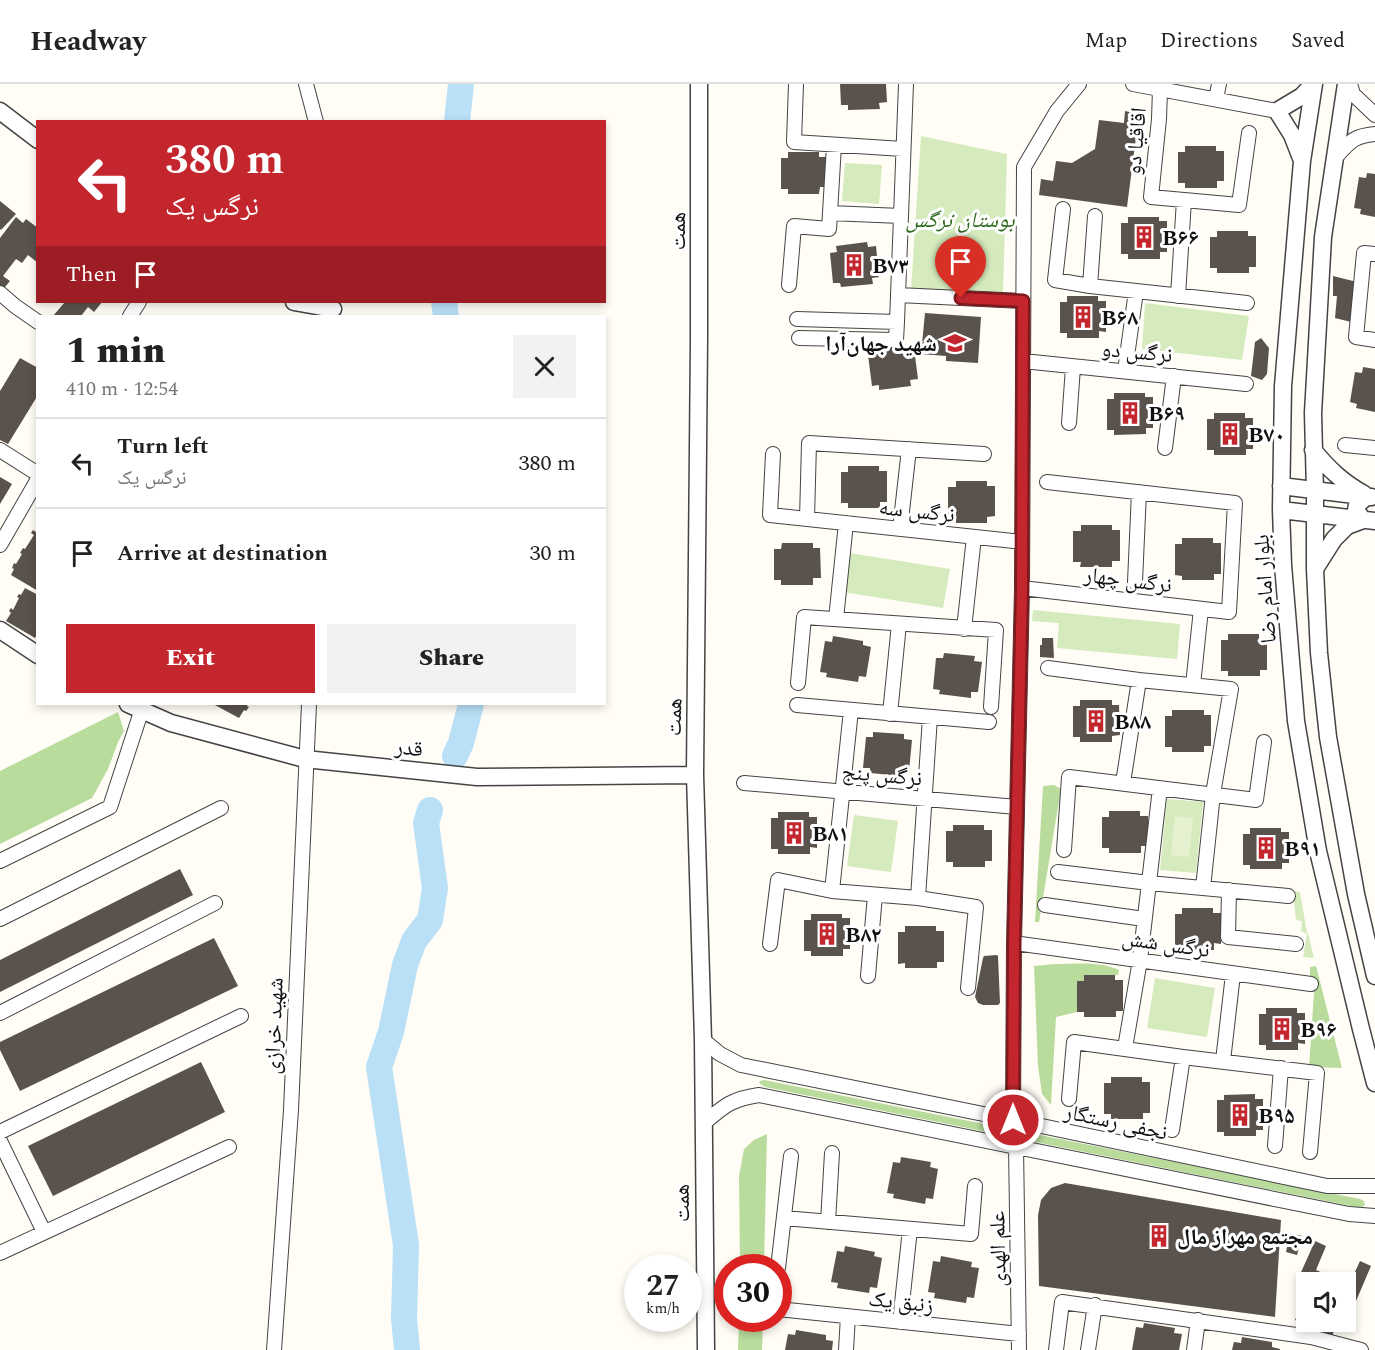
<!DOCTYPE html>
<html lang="en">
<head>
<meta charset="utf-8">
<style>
	body { margin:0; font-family:Spectral,"Noto Naskh Arabic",serif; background:#f2f2f2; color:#222; height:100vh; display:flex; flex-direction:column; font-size:22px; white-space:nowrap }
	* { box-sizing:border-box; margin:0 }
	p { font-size:20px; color:#767676 }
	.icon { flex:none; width:33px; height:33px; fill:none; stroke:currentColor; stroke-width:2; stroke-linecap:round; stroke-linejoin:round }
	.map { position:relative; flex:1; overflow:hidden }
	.side { position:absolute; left:36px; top:231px; width:570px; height:390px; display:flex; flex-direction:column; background:#fff; border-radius:0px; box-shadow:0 3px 9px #0003 }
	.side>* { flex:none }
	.top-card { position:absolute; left:36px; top:36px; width:570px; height:183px; border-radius:0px; box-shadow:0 3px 9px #0003; background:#c4262e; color:#fff; overflow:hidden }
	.controls { position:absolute; left:1296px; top:1188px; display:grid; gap:12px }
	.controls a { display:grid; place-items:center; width:60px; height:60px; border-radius:0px; background:#fff; box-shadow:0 3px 9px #0003; font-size:30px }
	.speed { position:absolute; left:624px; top:1170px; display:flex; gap:12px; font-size:30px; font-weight:700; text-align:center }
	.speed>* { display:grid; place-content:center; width:78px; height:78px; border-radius:50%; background:#fff; box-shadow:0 3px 9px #0003; line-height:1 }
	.speed small { font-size:15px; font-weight:400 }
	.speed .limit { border:9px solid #d22; background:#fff; color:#111 }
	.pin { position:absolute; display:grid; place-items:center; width:51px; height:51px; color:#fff; margin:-62px -26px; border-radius:50% 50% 50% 0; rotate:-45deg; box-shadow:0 0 6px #0007 }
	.pin .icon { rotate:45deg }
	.me { position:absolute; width:66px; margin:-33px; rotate:0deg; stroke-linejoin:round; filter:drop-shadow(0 0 4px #0008) }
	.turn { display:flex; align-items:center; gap:21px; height:126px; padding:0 30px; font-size:27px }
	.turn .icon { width:78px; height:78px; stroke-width:2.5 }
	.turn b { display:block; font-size:42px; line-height:51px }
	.then { display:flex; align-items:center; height:57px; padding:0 30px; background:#0003; gap:12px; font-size:22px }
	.round { display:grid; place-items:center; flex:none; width:63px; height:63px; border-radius:0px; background:#f2f2f2 }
	.head { display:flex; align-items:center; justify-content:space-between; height:102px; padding:0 30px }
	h1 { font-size:36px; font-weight:800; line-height:45px }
	.primary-button { display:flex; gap:12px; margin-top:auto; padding:12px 30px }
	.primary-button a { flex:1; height:69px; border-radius:0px; background:#c4262e; color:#fff; font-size:24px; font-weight:800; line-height:69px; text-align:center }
	.primary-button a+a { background:#f2f2f2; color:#222 }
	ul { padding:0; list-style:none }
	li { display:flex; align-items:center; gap:18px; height:90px; padding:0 30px; border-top:2px solid #e0e0e0 }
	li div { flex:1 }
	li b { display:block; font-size:22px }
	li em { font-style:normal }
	header { display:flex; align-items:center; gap:36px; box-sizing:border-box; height:84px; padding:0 30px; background:#fff; border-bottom:2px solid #e0e0e0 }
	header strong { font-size:28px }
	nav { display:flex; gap:33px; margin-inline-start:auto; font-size:21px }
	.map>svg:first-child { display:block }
	.green { fill:#d5ebbd }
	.forest { fill:#b9dc9c }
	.pitch { fill:#e6f2cf }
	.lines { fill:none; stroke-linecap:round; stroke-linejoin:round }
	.river { stroke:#b9e0f7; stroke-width:26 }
	.building { fill:#5a524d }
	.minor-casing { stroke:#444; stroke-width:16 }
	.tertiary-casing { stroke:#444; stroke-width:19 }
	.minor { stroke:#fff; stroke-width:14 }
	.tertiary { stroke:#fff; stroke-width:16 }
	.route-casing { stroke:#7f191e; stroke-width:15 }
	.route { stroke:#c4262e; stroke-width:10 }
	.labels { text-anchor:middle; stroke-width:6; stroke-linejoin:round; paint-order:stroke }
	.street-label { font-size:22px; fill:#111; stroke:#fff }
	.park-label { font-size:22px; font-style:italic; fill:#2f6b1f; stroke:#fff }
	.poi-label { font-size:22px; font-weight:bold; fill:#111; stroke:#fff; text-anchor:start }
</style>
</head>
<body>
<header>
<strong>Headway</strong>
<nav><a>Map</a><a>Directions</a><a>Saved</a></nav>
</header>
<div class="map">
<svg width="1375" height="1266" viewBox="0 0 1375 1266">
	<rect width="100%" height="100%" fill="#fffdf5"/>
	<path class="green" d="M921 52 1007 70 1003 211 911 206Z
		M845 79 882 81 879 120 842 117Z
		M1145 219 1249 232 1242 276 1142 265Z
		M850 469 950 485 943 524 843 508Z
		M1033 526 1180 540 1177 575 1057 564 1059 539 1032 537Z
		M1167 715 1203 718 1196 789 1160 786Z
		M854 731 898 737 891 788 847 782Z
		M1293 807 1300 808 1307 849H1308L1314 874 1303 873 1307 850 1301 847 1302 837 1296 836Z
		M1155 894 1215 904 1207 953 1147 944Z"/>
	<path class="forest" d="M118 628 124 647 118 658 108 685 92 714 0 760V687Z
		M1054 701 1061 705 1039 838H1035L1043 702Z
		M1055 880C1076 880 1100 877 1119 886L1118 891H1084V897H1077V928L1056 933 1051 1021 1042 1010 1038 982 1034 882Z
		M1316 882 1342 984 1309 983 1315 894 1310 892V883Z
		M764 996 1360 1115 1364 1117 1365 1121 1361 1124 765 1003 759 999 760 997Z
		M767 1050 764 1183H740L739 1092 744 1065 754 1056Z
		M739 1235H763L762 1266H738Z"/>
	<path class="pitch" d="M1175 732 1193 734 1189 773 1171 771Z"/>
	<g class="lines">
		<path class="river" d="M457 38 461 0
			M444 218 446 232
			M455 672 461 659 471 620
			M407 1266 404 1234 406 1161 379 983 391 948 405 881 414 857 430 836 435 804 426 739 430 726"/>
	</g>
	<path class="building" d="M840 0H886L887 18 879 19 880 25 848 26V21H841Z
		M1140 23 1147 24 1146 31 1139 30 1127 123 1039 111 1041 95 1053 97 1056 77 1072 79 1095 65 1099 36 1124 39 1125 27 1139 30Z
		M1185 62H1216V67H1224V97H1217V104H1185V99H1178V68H1185Z
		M788 68H819V73H827V103H820L819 110H788V105H781V74H788Z
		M1367 89 1375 90V133L1360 130 1361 125 1354 124 1359 93 1366 94Z
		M0 117 16 130 1 146 0 145Z
		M16 133 23 139 26 135 38 144V179L28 171 22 179 16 175 3 192 10 197 0 209V154Z
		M1128 133H1159V137H1167V168H1160V175H1128V170H1121V139H1128Z
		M1217 147H1248V152H1256V183H1249V189H1217V184H1210V153H1217Z
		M867 158 868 163 876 162 879 193 872 194 873 200 841 203 840 199H833L830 169 837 168 836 162Z
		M1333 192 1357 198 1351 238 1335 234 1337 212H1333Z
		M1067 212H1098V217H1106V248L1099 247V254H1067V249H1060V218H1067Z
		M65 218H102L94 228 88 223 81 232H53Z
		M925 229 981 233 978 279 946 277V272L921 270Z
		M1261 254 1269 264 1267 290 1262 296 1251 292 1255 258Z
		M906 261V265L914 264 918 295 910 296 911 302 879 306V301L872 302 868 271 876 270 875 264Z
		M20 274 38 284V311L8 360 0 356V307Z
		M1363 283 1375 285V328L1356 324 1357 320 1350 318 1355 288 1362 289Z
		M1114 309H1145V313H1153V344H1146V350L1114 351V346H1107V315H1114Z
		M1214 329H1245V334H1253V365H1246V371H1214V366H1207V335H1214Z
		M848 382H879V387H887V418H880V424H848V419H841V388H848Z
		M0 393 12 400 0 420Z
		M956 397H987V402H995V432L987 433V439H956V434H948V403H956Z
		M1081 441H1112V446H1120V477H1112V483H1080L1081 478H1073V447H1081Z
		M38 445V507L11 491 14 485 12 484 14 479 16 480 22 470 20 469 23 464 25 465 34 451 31 449 33 446 36 448Z
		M1182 454H1213V459H1221V490H1214V496H1182V492L1175 491V460H1182Z
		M782 459H813V464H820L821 494H813V501H781V496H774V465H781Z
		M25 504 38 511V549L35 554 6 537 11 529 9 527 11 524 13 526 19 514 17 513 19 510 21 511Z
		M1228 550H1259V555H1267V586H1260V592H1228V587H1221V556H1228Z
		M833 552 863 557V561L871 563 866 593 859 592 858 598 826 593 827 589 820 588 825 557 832 558Z
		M1042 554H1053L1054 574 1040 573V561H1042Z
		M944 569 975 572 974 577 982 578 978 608H971V614L939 610 940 606 933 605 936 574H943Z
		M1080 616H1112V621H1119L1120 651 1112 652V658H1080V653H1073V622H1080Z
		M213 620H248L247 622 249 623 246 627 244 626 239 634Z
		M1172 626H1204V631H1211V662H1204V668H1172V663H1165V632H1172Z
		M873 648 904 650V655L912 656 909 687 902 686 901 692 870 689V684H863L866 653H873Z
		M1109 727H1140V732H1148V762H1141V769H1109V764H1102V733H1109Z
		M778 728H809V733H817V764L810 763V770H778V765H771V734H778Z
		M953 741H984V746H992V777H985V783H953V778H946V747H953Z
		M1250 744H1281V748H1289V779H1282V785H1250V781H1243V750H1250Z
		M180 785 193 811 0 908V876Z
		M1182 824H1213V829H1221V860L1214 859V866H1182V861H1175V830H1182Z
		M811 830H842V834H850V865H843V872H811V867H804V836H811Z
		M905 842H936V847H944V878H937V884H905V879L898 880V848H905Z
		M214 854 238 902 20 1007 0 966V958Z
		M997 871 998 872 1000 919 998 921H983L978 919 975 913 983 874 984 872Z
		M1084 891H1115V896H1123V927H1116V933H1084V928H1077V897H1084Z
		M1266 924H1297V929H1305V960L1298 959V966H1266V961H1259V930H1266Z
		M201 978 225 1028 53 1112 28 1062Z
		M1111 993H1142V998H1150V1029H1143V1035H1111V1030H1104V999H1111Z
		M1255 1010V1015H1263V1046H1256V1052H1224V1048H1217V1016H1224V1011Z
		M901 1073 931 1078 930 1083 938 1085 933 1115 926 1114 925 1120 893 1114 894 1110 887 1109 893 1078 900 1079Z
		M1065 1099 1281 1136 1275 1233 1039 1202 1038 1131 1041 1116 1051 1104Z
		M1290 1149 1302 1152 1297 1171 1286 1168Z
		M1315 1157 1326 1162 1316 1186 1344 1198H1307L1298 1195Z
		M845 1162 875 1168 874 1172 882 1174 877 1204 870 1203 869 1209 837 1204 838 1199 831 1198 837 1167 844 1168Z
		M941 1172 972 1178 971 1183 979 1184 974 1214 967 1213 966 1219 934 1214 935 1209 928 1208 933 1177 940 1178Z
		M1360 1177 1371 1182 1356 1217 1348 1213 1346 1219V1199L1349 1201Z
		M1306 1211V1238H1338L1332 1252 1295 1236Z
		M1144 1239 1175 1244 1174 1249 1182 1250 1179 1266H1132L1136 1243 1143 1244Z
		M796 1246 826 1251V1256L833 1257 832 1266H785L788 1250 795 1251Z
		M1242 1253 1272 1258V1263L1280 1265V1266H1232L1234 1258 1241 1259Z"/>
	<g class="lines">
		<g class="minor-casing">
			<path id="minor" d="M306 0 316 38
				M796 0 794 58 903 65
				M1133 0 1277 27
				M1350 0 1353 10 1375 31
				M1160 5 1159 35 1151 113 1239 121 1249 49
				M1216 15 1219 0
				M834 61 830 129 901 132
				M1334 75C1349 59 1352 52 1375 50
				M1063 125 1055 196 1090 202
				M1095 132 1090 202 1247 219
				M1375 170 1364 169 1356 253 1375 256
				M789 201 794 142 829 145 830 129
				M0 209 15 222 38 238
				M898 211 1023 217
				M1178 212 1184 116
				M130 232 139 218
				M797 235 897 238 906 0
				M799 254 896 256 897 238
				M1023 277 1246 300
				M1125 287 1136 207
				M1069 339 1073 283
				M1345 361 1375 364
				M1165 364 1174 292
				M0 366 38 390
				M773 370 770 431 1022 458
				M807 435 809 359 984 370
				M900 445 909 365
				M0 461 38 395
				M1135 498 1139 408
				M1022 504 1229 528 1235 419 1047 398
				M836 535 846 439
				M964 545 974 453
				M1048 584 1139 596 1231 605 1213 710 1203 804
				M798 599 804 533 996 546 991 623
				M1193 601 1201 525
				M797 621 989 638
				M890 630 899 540
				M744 699 1017 723
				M1123 699 1139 596
				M1064 766 1069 693 1256 716 1264 658
				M0 777 110 723 142 625
				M1058 788 1149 799 1288 812
				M1229 806 1228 853 1296 860
				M832 807 851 626
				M918 814 930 633
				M1045 821 1144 835
				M0 835 221 724
				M1014 859 1311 900
				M770 860 778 796 832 807 918 814 976 823 968 904
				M868 892 875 811
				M0 929 215 819
				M703 956 720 970 741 981 1013 1036 1327 1102H1375
				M1125 964 1140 876 1160 704
				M1223 977 1233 890
				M1069 1015 1074 958 1183 973 1317 989 1310 1068
				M1013 1036 1014 859 1022 504 1024 83 1057 27 1079 0
				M703 1040C724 1022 731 1015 759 1011L1349 1130 1375 1132
				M1172 1046 1183 973
				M0 1048 241 932
				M0 1057 44 1148
				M1016 1062 1019 1266
				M1275 1062 1281 984
				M784 1134 971 1150 975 1102
				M828 1138 832 1069
				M0 1169 229 1063
				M778 1184 791 1072
				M778 1225 1019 1250
				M900 1238 910 1145
				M274 1266 291 1026 309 620
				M846 1266 848 1232
				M1056 1266 1062 1218 1311 1253 1361 1266
				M1088 1266 1095 1221
				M1194 1266 1198 1236"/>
		</g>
		<g class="tertiary-casing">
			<path id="tertiary" d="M699 0V255L695 691 703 956 706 1266
				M1314 0 1302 77 1283 302 1281 426 1283 481 1296 637 1318 767 1361 945 1375 999
				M1346 0 1323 153 1313 329 1315 407V485L1319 569 1328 653 1356 810 1375 892
				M0 27 38 56
				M1301 74 1292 51 1277 27 1302 12 1313 0
				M294 218 333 225
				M1313 366C1329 385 1342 398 1364 410
				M1281 402 1371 413
				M1281 426 1375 437
				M1315 485 1334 455 1347 442 1363 436 1356 426 1357 421 1365 414 1370 413
				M0 546 38 571
				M128 620 171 639 305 675 477 693 695 691"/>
		</g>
		<use href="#minor" class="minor"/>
		<use href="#tertiary" class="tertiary"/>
	</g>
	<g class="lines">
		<g class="route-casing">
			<path id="route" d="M961 214 1023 217 1022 504 1014 860 1013 1036"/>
		</g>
		<use href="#route" class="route"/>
	</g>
	<defs>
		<g id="building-bare" transform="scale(1.8)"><path d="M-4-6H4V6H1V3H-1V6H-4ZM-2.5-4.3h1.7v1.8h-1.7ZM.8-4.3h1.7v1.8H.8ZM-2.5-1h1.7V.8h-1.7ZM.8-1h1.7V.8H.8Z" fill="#c4262e" stroke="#fff" stroke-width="2.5" paint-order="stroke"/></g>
		<g id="school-bare" transform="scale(1.8)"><path d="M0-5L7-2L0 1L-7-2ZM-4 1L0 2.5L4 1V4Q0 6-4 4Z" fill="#c4262e" stroke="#fff" stroke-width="2.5" paint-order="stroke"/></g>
	</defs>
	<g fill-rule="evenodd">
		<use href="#building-bare" x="1144" y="153"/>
		<use href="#building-bare" x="854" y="181"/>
		<use href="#building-bare" x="1083" y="233"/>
		<use href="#school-bare" x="955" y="259"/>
		<use href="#building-bare" x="1130" y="329"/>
		<use href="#building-bare" x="1230" y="350"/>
		<use href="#building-bare" x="1096" y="637"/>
		<use href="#building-bare" x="794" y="749"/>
		<use href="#building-bare" x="1266" y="764"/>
		<use href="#building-bare" x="827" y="850"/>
		<use href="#building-bare" x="1282" y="945"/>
		<use href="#building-bare" x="1240" y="1031"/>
		<use href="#building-bare" x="1159" y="1152"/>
	</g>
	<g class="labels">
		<g class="street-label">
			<text transform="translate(1135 57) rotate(-85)" y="8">اقاقیا دو</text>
			<text transform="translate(677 147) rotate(-90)" y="8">همت</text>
			<text transform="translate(1137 267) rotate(5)" y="8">نرگس دو</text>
			<text transform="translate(917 426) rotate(6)" y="8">نرگس سه</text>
			<text transform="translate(1128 495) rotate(7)" y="8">نرگس چهار</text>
			<text transform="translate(1264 505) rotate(-94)" y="8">بلوار امام رضا</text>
			<text transform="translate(673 633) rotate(-89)" y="8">همت</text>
			<text transform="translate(409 663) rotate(6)" y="8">قدر</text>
			<text transform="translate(882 690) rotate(5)" y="8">نرگس پنج</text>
			<text transform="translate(1166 859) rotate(8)" y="8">نرگس شش</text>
			<text transform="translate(273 942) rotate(-88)" y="8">شهید خرازی</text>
			<text transform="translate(1116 1037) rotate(12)" y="8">نجفی رستگار</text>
			<text transform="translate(681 1119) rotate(-91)" y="8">همت</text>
			<text transform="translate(997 1165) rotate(-91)" y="8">علم الهدی</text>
			<text transform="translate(901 1217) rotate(6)" y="8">زنبق یک</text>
		</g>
		<g class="park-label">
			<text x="960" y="143">بوستان نرگس</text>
		</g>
		<g class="poi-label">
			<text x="1162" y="161">B۶۶</text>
			<text x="872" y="189">B۷۳</text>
			<text x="1101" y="241">B۶۸</text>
			<text x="937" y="267" text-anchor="end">شهید جهان‌آرا</text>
			<text x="1148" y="337">B۶۹</text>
			<text x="1248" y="358">B۷۰</text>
			<text x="1114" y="645">B۸۸</text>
			<text x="812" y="757">B۸۱</text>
			<text x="1284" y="772">B۹۱</text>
			<text x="845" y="858">B۸۲</text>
			<text x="1300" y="953">B۹۶</text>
			<text x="1258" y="1039">B۹۵</text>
			<text x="1177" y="1160">مجتمع مهراز مال</text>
		</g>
	</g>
</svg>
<div class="controls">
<a><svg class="icon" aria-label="sound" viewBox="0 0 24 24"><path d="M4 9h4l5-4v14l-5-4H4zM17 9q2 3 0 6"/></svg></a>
</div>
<div class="speed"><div>27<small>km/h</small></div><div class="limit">30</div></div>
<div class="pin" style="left:961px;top:214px;background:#d93025"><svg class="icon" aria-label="arrive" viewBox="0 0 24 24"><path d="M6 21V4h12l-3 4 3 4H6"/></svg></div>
<svg class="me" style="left:1013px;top:1036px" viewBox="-20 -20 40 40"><circle r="17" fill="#c4262e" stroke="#fff" stroke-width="3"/><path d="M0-11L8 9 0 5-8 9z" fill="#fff"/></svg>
<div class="top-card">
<div class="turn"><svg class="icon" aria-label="left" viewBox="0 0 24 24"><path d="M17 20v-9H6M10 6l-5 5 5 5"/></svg><div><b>380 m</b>نرگس یک</div></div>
<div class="then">Then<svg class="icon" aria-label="arrive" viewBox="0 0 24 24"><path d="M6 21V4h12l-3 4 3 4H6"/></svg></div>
</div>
<section class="side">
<div class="head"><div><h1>1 min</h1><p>410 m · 12:54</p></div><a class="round"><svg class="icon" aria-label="close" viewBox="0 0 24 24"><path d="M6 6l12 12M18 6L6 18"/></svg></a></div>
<ul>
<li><svg class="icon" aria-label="left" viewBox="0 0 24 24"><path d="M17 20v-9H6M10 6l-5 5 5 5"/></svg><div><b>Turn left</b><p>نرگس یک</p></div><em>380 m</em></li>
<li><svg class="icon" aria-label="arrive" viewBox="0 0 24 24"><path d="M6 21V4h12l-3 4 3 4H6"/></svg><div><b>Arrive at destination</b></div><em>30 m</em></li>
</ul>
<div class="primary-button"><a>Exit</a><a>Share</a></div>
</section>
</div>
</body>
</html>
